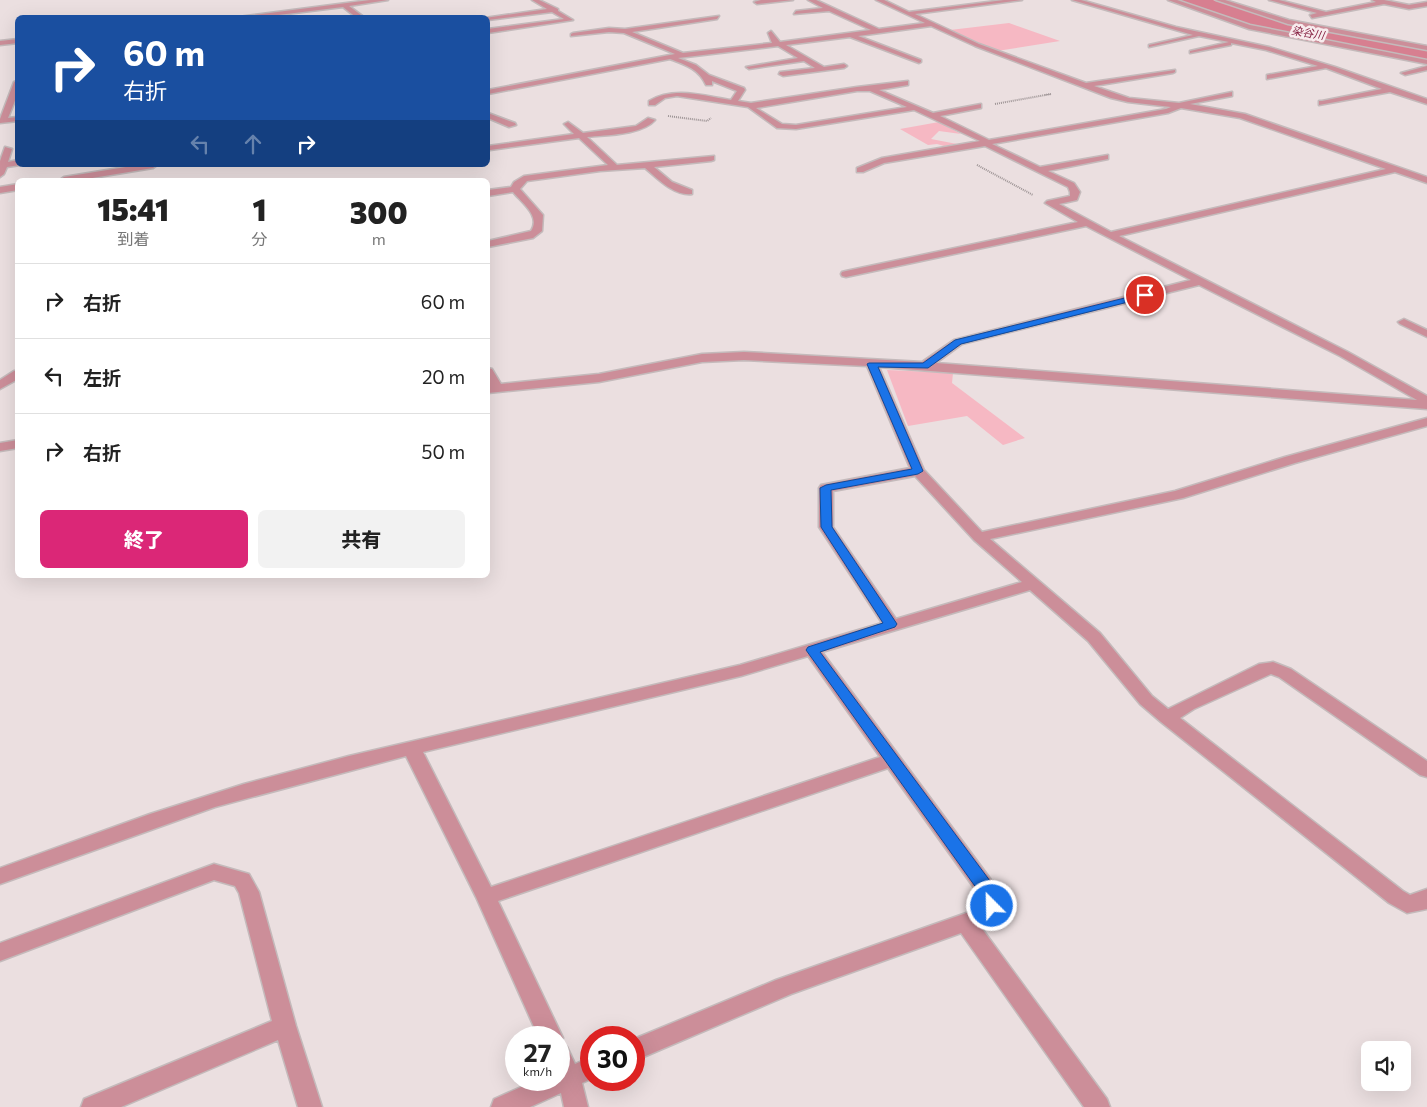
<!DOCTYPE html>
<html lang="ja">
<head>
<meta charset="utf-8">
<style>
	body { margin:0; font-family:Commissioner,"Noto Sans JP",sans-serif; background:#f2f2f2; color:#222; height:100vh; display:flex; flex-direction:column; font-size:19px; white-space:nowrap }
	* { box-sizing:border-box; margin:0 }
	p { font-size:16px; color:#767676 }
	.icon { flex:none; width:28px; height:28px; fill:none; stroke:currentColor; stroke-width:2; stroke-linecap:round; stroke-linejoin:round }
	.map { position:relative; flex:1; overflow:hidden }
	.drawer { position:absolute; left:15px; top:178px; width:475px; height:400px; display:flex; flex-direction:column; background:#fff; border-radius:8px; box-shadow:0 5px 20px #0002 }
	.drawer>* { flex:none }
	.hud { position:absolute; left:15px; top:15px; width:475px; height:152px; border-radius:8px; box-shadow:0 5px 20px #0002; background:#1a4fa0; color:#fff; overflow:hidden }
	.controls { position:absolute; left:1361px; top:1041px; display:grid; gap:10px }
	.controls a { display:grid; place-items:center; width:50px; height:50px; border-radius:8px; background:#fff; box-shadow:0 5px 20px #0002; font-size:25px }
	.speed { position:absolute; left:505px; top:1026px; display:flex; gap:10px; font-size:25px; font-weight:700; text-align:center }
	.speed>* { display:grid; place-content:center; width:65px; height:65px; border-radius:50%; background:#fff; box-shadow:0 5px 20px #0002; line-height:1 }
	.speed small { font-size:12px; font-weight:400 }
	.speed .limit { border:8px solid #d22; background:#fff; color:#111 }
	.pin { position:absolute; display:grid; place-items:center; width:42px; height:42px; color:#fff; margin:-21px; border:2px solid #fff; border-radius:50%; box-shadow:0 1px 5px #0007 }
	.me { position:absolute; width:55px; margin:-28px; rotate:337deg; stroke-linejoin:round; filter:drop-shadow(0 0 4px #0008) }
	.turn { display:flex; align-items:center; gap:18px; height:105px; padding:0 25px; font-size:22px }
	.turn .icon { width:65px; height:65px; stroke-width:2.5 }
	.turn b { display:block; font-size:35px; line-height:42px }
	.lanes { display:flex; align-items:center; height:48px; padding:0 25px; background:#0003; justify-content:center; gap:25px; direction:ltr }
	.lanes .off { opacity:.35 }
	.eta { display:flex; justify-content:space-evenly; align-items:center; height:85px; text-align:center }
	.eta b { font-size:30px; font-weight:800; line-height:35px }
	.button { display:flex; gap:10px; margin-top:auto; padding:10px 25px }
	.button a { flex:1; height:58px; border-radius:8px; background:#db2777; color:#fff; font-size:20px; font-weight:800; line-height:58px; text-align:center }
	.button a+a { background:#f2f2f2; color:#222 }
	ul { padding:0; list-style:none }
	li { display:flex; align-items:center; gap:15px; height:75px; padding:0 25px; border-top:1px solid #e0e0e0 }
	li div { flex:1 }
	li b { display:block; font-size:19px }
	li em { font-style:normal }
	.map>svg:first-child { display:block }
	.green { fill:#f6b8c3 }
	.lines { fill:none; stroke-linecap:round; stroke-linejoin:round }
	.river { fill:#d77f90; fill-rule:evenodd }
	.minor-casing { stroke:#c4babb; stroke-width:3 }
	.path-far1 { stroke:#9d9495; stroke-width:1; stroke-dasharray:1 1; stroke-linecap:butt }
	.path { stroke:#9d9495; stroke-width:2; stroke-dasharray:1 1; stroke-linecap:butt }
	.minor { fill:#cc8e99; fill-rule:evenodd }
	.route { fill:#1a73e8; stroke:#114b97 }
	.labels { text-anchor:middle; stroke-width:5; stroke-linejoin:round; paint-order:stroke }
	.far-water-label { font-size:11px; font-style:italic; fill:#7e1337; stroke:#f8ecee }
</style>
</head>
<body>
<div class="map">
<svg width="1427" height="1107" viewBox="0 0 1427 1107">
	<rect width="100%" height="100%" fill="#ebdfe0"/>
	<path class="green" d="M1009 23 1060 41 997 51 950 30Z
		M939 122 961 134 939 131 931 139 957 144 944 146 937 144 928 145 900 129Z
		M887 370 953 373 952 383 1025 438 1003 445 967 416 908 426Z"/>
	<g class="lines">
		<path class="river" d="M1180 0H1213L1284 23 1427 45V61L1284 37 1246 27 1183 5Z"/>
		<g class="minor-casing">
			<path id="minor" d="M370 0H388L349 6 365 18H357L343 7 254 18H231Z
				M532 0H539L558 9V11L573 20 488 33V29L564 19 552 12 488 20 485 18 547 9Z
				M761 0H793L757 4 754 2Z
				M808 0H816L879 29 925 23 876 0H884L909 12 1004 0H1022L915 14 979 44 1086 83 1175 70V72L1173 73 1094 86 1129 98 1179 103 1232 92V96L1190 104 1245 114 1427 177V183L1395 172 1119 236 1348 352 1427 396V409L879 367 924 470 982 532 1175 491 1285 457 1427 418V426L1295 463 1183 498 990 539 1100 633 1152 696 1168 709 1259 664 1273 662 1291 669 1427 761V777L1420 775 1279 677 1271 674 1194 709 1180 718 1403 891 1410 895 1427 889V909L1407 913 1389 903 1161 722 1140 704 1088 641 1030 590 822 652 997 888 1002 906C998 915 989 922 980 926L1107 1099 1110 1107H1084L961 933 791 994 634 1061V1039L776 980 972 911 981 903 980 896 888 768 498 901 563 1038 560 1044 567 1047 575 1064 591 1057V1079L582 1083 588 1107H564L561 1093 530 1107H491L494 1099 537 1080H559V1038H539L476 897 406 756 215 807 0 884V868L150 814 244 784 349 756 740 665 882 623 819 527V488L821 485 910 468 867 366 744 360 702 362 599 382 488 393V368L492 369 501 384 599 374 702 354 744 352 922 362 954 340 1191 280 1086 226 846 277 842 276 841 274 842 272 846 271 1078 222 1045 203 1047 201 1070 196V192L1068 187 985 146 884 163 863 172H857V168L882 158 980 141 914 110 796 129 777 128 748 107 677 96 665 98 655 105H649V101C674 86 704 96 731 100L737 91 712 81V85H706C699 69 686 65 670 59L488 94V90L675 54 624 33 609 32 571 36V34L573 33 609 28 625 29 719 16 717 19 632 32 683 53 772 43 768 33 771 31 780 42 871 30 829 11 794 14 796 11 823 8ZM931 26 975 46 1111 98 1128 102 1171 107 1166 109 989 140 940 116 981 108V104L933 113 879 90 908 85V81L857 87 751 103 738 101 745 90 744 88 709 75 696 65 678 58 778 46 798 58 746 67 749 69 804 61 815 68 780 72 779 74 783 76 844 68 847 66 844 64 824 67 786 45 850 37 919 63 921 62V60L858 36ZM857 91H870L907 107 796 125 782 124 756 108ZM1181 108 1240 118 1386 169 1111 232 1059 204 1077 200 1080 192 1074 183 1048 171 1108 159V155L1040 167 992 144 1168 113ZM1199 285 1340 356 1417 400 936 363 962 344ZM915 476 974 540 1022 582 896 619 833 527V491ZM808 656 880 757 491 887 423 752 741 676Z
				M1072 0H1081L1176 27 1269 47 1335 67 1427 99V104L1390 92 1319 105V101H1322L1382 89 1326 68 1267 79V75L1318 66 1266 50 1231 43V45L1190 53V51L1229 42 1199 36 1149 47V45L1193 35Z
				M1168 0H1177L1250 25 1427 60V64L1249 29Z
				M1216 0H1225L1289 20 1427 46V50L1288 24Z
				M1269 0H1279L1326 12 1376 2 1372 0H1384L1409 5 1427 2V6L1409 9 1384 4 1312 18 1310 15 1317 13Z
				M18 39V43L0 45V41Z
				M1427 66V70L1405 75 1401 73Z
				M18 80V93L8 118 18 117V121L0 123V119L14 82Z
				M488 113 515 123 516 125 509 127 488 118Z
				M648 118 655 120C642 135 606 135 587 137L617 165 714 156V160L711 161 654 167 672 182 692 190V194C674 196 658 179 645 168L600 171 527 181 520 189 543 215 542 231 533 238 488 247V241L531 231C541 216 522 203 513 192L488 196V190L511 187 514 182 524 176 608 165 579 138 490 150H488V146L574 134 564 124 568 122 583 133 636 126Z
				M5 147 12 149 8 162 18 160V165H20L7 167 4 174 0 177V161Z
				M138 165H157L153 168 80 180H60L64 177Z
				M18 184V190L0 193V187Z
				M1404 319 1427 330V337L1400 324 1398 322Z
				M14 371H18V379L0 389V380Z
				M18 440V448L0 451V443Z
				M214 864 249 874 259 892 296 1026 322 1107H298L278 1040 121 1107H81L84 1099 272 1021 239 893 235 886 214 880 0 961V943Z"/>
		</g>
		<path class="path-far1" d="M1045 95 1051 94"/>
		<path class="path" d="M995 104 1051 94
			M668 116 707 121 711 118
			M977 165 1033 195"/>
		<use href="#minor" class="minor"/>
	</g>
	<path class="route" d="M1145 293 1148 294V297L961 344 928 368 878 367 923 471 918 474 831 490 832 527 897 624 895 627 820 652 996 889 1000 906 998 911 992 913 986 911 982 896 806 650 808 647 883 623 821 527 820 488 826 485 912 469 867 364 869 363H923L955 340Z"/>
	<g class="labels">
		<g class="far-water-label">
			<text transform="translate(1308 33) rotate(9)" y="4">染谷川</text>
		</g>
	</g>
</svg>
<div class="controls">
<a><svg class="icon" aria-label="sound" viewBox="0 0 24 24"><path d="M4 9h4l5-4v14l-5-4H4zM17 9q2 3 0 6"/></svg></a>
</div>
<div class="speed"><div>27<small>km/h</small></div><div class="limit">30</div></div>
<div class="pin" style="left:1145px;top:295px;background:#d93025"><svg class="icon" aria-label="arrive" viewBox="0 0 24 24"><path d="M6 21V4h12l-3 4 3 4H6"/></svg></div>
<svg class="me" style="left:992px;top:906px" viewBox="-20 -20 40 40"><circle r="17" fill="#1a73e8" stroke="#fff" stroke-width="3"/><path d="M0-11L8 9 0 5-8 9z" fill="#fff"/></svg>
<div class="hud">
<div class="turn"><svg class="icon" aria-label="right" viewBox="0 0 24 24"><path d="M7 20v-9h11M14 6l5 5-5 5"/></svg><div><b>60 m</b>右折</div></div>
<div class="lanes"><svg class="icon off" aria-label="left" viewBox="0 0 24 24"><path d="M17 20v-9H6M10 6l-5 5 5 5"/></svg><svg class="icon off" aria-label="ahead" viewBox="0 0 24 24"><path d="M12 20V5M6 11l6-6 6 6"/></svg><svg class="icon" aria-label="right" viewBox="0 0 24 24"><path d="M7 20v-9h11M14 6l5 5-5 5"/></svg></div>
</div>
<section class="drawer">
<div class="eta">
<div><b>15:41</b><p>到着</p></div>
<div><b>1</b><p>分</p></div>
<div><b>300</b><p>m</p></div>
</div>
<ul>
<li><svg class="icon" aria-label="right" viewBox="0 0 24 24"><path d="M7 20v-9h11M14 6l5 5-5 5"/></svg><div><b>右折</b></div><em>60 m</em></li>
<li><svg class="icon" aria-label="left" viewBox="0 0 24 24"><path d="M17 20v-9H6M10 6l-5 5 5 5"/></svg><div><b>左折</b></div><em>20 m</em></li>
<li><svg class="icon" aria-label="right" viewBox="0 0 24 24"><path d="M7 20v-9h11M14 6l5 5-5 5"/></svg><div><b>右折</b></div><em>50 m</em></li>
</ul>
<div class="button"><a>終了</a><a>共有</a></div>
</section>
</div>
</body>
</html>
